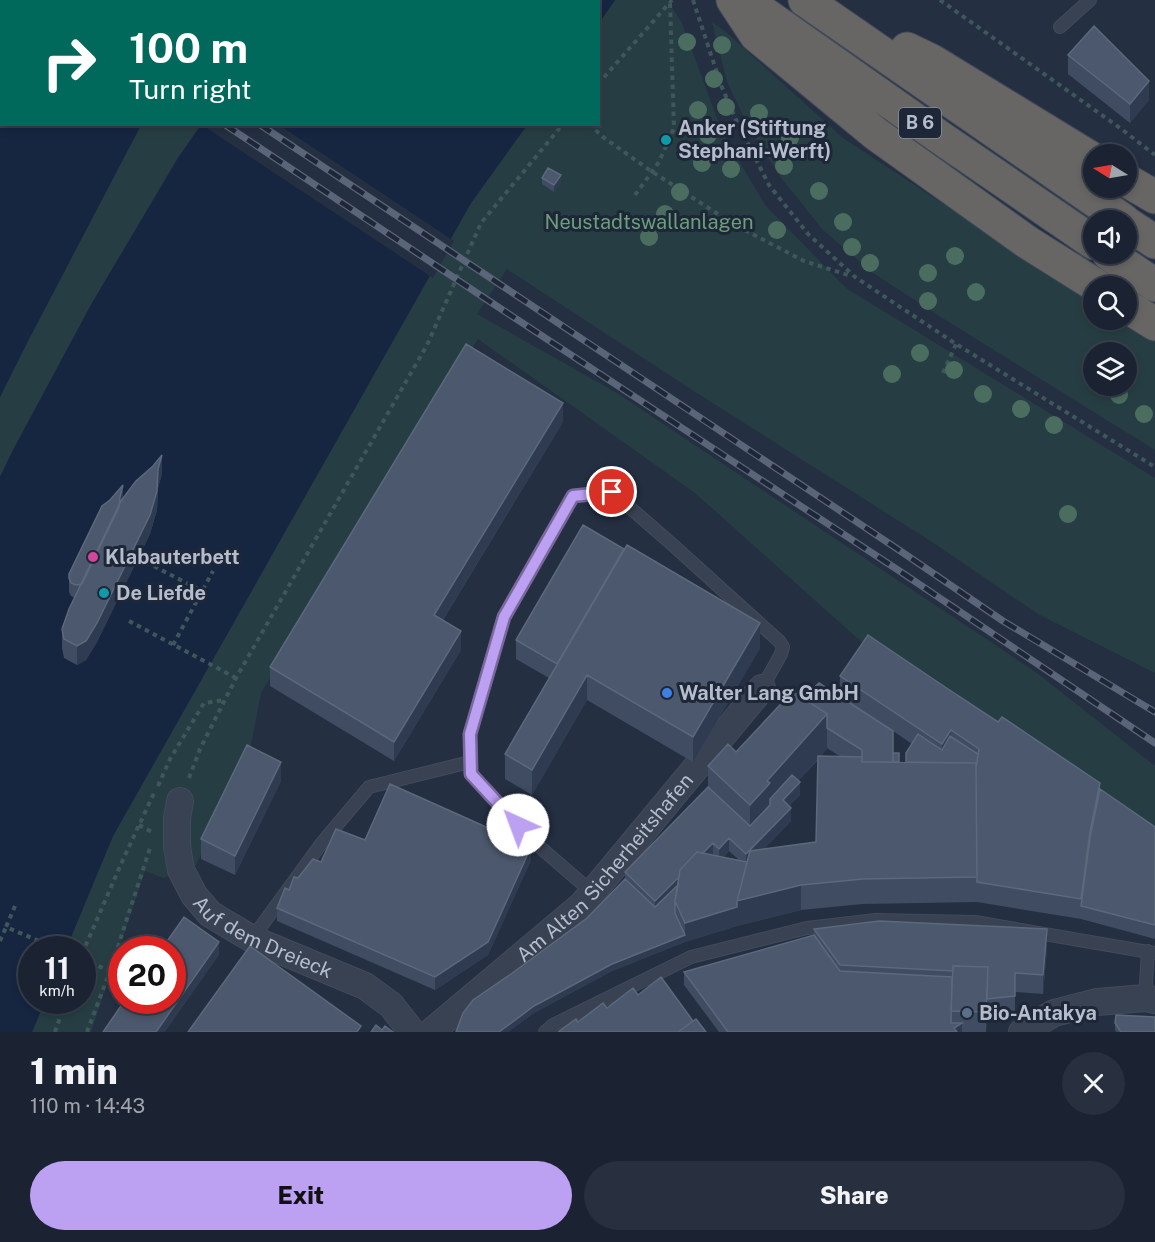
<!DOCTYPE html>
<html lang="en">
<head>
<meta charset="utf-8">
<style>
	body { margin:0; font-family:"Public Sans",sans-serif; background:#282f3e; color:#f1f3f6; height:100vh; display:flex; flex-direction:column; font-size:22px; white-space:nowrap }
	* { box-sizing:border-box; margin:0 }
	p { font-size:20px; color:#a0a4ac }
	.icon { flex:none; width:33px; height:33px; fill:none; stroke:currentColor; stroke-width:2; stroke-linecap:round; stroke-linejoin:round }
	.map { position:relative; height:1032px; overflow:hidden }
	.drawer { display:flex; flex-direction:column; background:#1b2332; flex:1 }
	.drawer>* { flex:none }
	.guide { position:absolute; left:0px; top:0px; width:600px; height:126px; box-shadow:0 3px 9px #0003,0 0 0 2px #39404d; background:#00695c; color:#fff; overflow:hidden }
	.needle { width:39px; rotate:281deg }
	.controls { position:absolute; left:1083px; top:144px; display:grid; gap:12px }
	.controls a { display:grid; place-items:center; width:54px; height:54px; border-radius:50%; background:#1b2332; box-shadow:0 3px 9px #0003,0 0 0 2px #39404d; font-size:30px }
	.speed { position:absolute; left:18px; top:936px; display:flex; gap:12px; font-size:30px; font-weight:700; text-align:center }
	.speed>* { display:grid; place-content:center; width:78px; height:78px; border-radius:50%; background:#1b2332; box-shadow:0 3px 9px #0003,0 0 0 2px #39404d; line-height:1 }
	.speed small { font-size:15px; font-weight:400 }
	.speed .limit { border:9px solid #d22; background:#fff; color:#111 }
	.pin { position:absolute; display:grid; place-items:center; width:51px; height:51px; color:#fff; margin:-26px; border:3px solid #fff; border-radius:50%; box-shadow:0 2px 6px #0007 }
	.me { position:absolute; width:66px; margin:-33px; rotate:317deg; stroke-linejoin:round; filter:drop-shadow(0 0 4px #0008) }
	.turn { display:flex; align-items:center; gap:21px; height:126px; padding:0 30px; font-size:27px }
	.turn .icon { width:78px; height:78px; stroke-width:2.5 }
	.turn b { display:block; font-size:42px; line-height:51px }
	.round { display:grid; place-items:center; flex:none; width:63px; height:63px; border-radius:32px; background:#282f3e }
	.head { display:flex; align-items:center; justify-content:space-between; height:102px; padding:0 30px }
	h1 { font-size:36px; font-weight:800; line-height:45px }
	.cta { display:flex; gap:12px; margin-top:auto; padding:12px 30px }
	.cta a { flex:1; height:69px; border-radius:36px; background:#bca0f2; color:#111; font-size:24px; font-weight:800; line-height:69px; text-align:center }
	.cta a+a { background:#282f3e; color:#f1f3f6 }
	.map>svg:first-child { display:block }
	.green { fill:#263e43; fill-rule:evenodd }
	.water { fill:#162641 }
	.pier { fill:#242f42 }
	.lines { fill:none; stroke-linecap:round; stroke-linejoin:round }
	.service-casing { stroke:#424b5b; stroke-width:14 }
	.minor-casing { stroke:#424b5b; stroke-width:28 }
	.trunk-casing { stroke:#404a59; stroke-width:35 }
	.path { stroke:#3f575b; stroke-width:4; stroke-dasharray:4.5 4.5; stroke-linecap:butt }
	.service { stroke:#384252; stroke-width:12 }
	.minor { stroke:#384252; stroke-width:26 }
	.trunk { stroke:#676664; stroke-width:33 }
	.rail-casing { stroke:#5a6579; stroke-width:7 }
	.rail { stroke:#1d2737; stroke-width:4.5; stroke-dasharray:14; stroke-linecap:butt }
	.tree { fill:#4b6d60 }
	.wall { fill:#3f4c61; fill-rule:evenodd }
	.shaded-wall { fill:#2f3b50 }
	.building { fill:#4c586d; stroke:#5c687c; stroke-width:1.5 }
	.route-casing { stroke:#7a689d; stroke-width:15 }
	.route { stroke:#bca0f2; stroke-width:10 }
	.culture-dot { fill:#0f9aa8; stroke:#1d2737; stroke-width:2 }
	.hotel-dot { fill:#d1479c; stroke:#1d2737; stroke-width:2 }
	.shop-dot { fill:#3f7fe0; stroke:#1d2737; stroke-width:2 }
	.service-dot { fill:#5c6f8a; stroke:#1d2737; stroke-width:2 }
	.labels { text-anchor:middle; stroke-width:6; stroke-linejoin:round; paint-order:stroke }
	.shield { fill:#1d2737; stroke:#87909f; stroke-width:1.5 }
	.shield-label { font-size:18px; font-weight:bold; fill:#b5bdcc }
	.poi-label { font-size:20px; font-weight:bold; fill:#b5bdcc; stroke:#1d2737; text-anchor:start }
	.park-label { font-size:20px; fill:#6b9f79; stroke:#1d2737 }
	.street-label { font-size:20px; fill:#b5bdcc; stroke:#1d2737 }
</style>
</head>
<body>
<div class="map">
<svg width="1155" height="1032" viewBox="0 0 1155 1032">
	<rect width="100%" height="100%" fill="#242f42"/>
	<path class="green" d="M615 0H667L682 23 722 132 765 205 846 288 1155 478V673L1038 614 932 542 689 388 507 269 477 314 617 393 753 484 1037 673 1155 766V839L865 645 695 493 478 339 261 693 250 750 196 865 163 878 145 871 91 1032H32L45 1001 82 1000V950L66 949 113 836 471 203 527 125 598 124 599 23Z
		M712 22 726 32 843 138 1093 302 1094 320H1120L1155 342V450L944 319 873 273 823 230 782 179 748 126 727 82ZM1094 352H1126V386H1094Z
		M141 125H201L178 158 92 303 12 452 0 477V397L28 341Z"/>
	<path class="water" d="M0 0H228L227 2H2V124L141 125 28 341 0 397Z
		M288 0H615L599 23 598 2 287 1Z
		M201 125H527L471 203 113 836 66 949 32 950V1000L45 1001 32 1032H0V477L12 452 92 303 178 158Z"/>
	<path class="pier" d="M202 125H279L454 241 433 278Z"/>
	<g class="lines">
		<g class="service-casing">
			<path id="service" d="M1060 27 1090 0
				M593 893 534 842 471 774 470 734 504 617 573 496 612 492 674 546 780 642 783 647 781 654 762 688
				M252 939 321 844 369 787 470 762
				M1145 998 1148 951
				M545 1032 553 1025 691 957 807 928 876 920 975 922 1155 953"/>
		</g>
		<g class="minor-casing">
			<g id="minor">
				<path id="s1" d="M180 801 177 818V846L181 870 194 895 210 914 252 939 365 986 391 1005 412 1032"/>
				<path id="s2" d="M431 1032 582 905 762 688"/>
				<path d="M1022 1032 1054 1013 1097 1002 1145 998 1155 1000"/>
			</g>
		</g>
		<g class="trunk-casing">
			<path id="trunk" d="M733 0 756 35 876 134 1027 242 1097 286
				M745 0 941 138 1094 243
				M805 0 1123 220
				M907 49 932 61 1094 160
				M1126 180 1155 197
				M1126 223 1155 242
				M1109 254 1155 285
				M1126 306 1155 324"/>
		</g>
		<path class="path" d="M693 0 721 85 737 122 769 185 808 234 855 277 956 344 1155 467
			M940 0 1120 128 1155 155
			M598 84 672 0
			M589 124 603 137 651 171 735 225 804 261 851 276
			M635 195 659 162 674 128 670 3
			M943 373 956 344
			M138 558 202 591
			M129 621 236 678
			M173 645 213 571
			M189 778 200 749 236 678 427 345 481 223 563 124
			M158 786 170 759 204 703 224 700
			M139 825 152 832
			M15 906 6 927 60 950
			M0 941 6 927
			M82 954 121 864 154 793
			M82 959 110 971
			M55 1032 66 1000
			M87 1032 110 971 150 848"/>
		<use href="#service" class="service"/>
		<use href="#minor" class="minor"/>
		<use href="#trunk" class="trunk"/>
		<g class="rail-casing">
			<path id="rail" d="M37 0 39 2
				M72 0 74 2
				M224 124 486 299 901 572 1155 743
				M259 124 899 550 1003 621 1155 712"/>
		</g>
		<use href="#rail" class="rail"/>
	</g>
	<g class="tree">
		<circle cx="687" cy="42" r="9"/>
		<circle cx="722" cy="45" r="9"/>
		<circle cx="714" cy="79" r="9"/>
		<circle cx="726" cy="107" r="9"/>
		<circle cx="698" cy="110" r="9"/>
		<circle cx="759" cy="113" r="9"/>
		<circle cx="708" cy="135" r="9"/>
		<circle cx="790" cy="138" r="9"/>
		<circle cx="702" cy="163" r="9"/>
		<circle cx="784" cy="166" r="9"/>
		<circle cx="731" cy="169" r="9"/>
		<circle cx="819" cy="191" r="9"/>
		<circle cx="680" cy="192" r="9"/>
		<circle cx="665" cy="214" r="9"/>
		<circle cx="843" cy="222" r="9"/>
		<circle cx="777" cy="230" r="9"/>
		<circle cx="649" cy="237" r="9"/>
		<circle cx="852" cy="247" r="9"/>
		<circle cx="955" cy="256" r="9"/>
		<circle cx="870" cy="263" r="9"/>
		<circle cx="928" cy="273" r="9"/>
		<circle cx="976" cy="292" r="9"/>
		<circle cx="928" cy="301" r="9"/>
		<circle cx="920" cy="353" r="9"/>
		<circle cx="954" cy="370" r="9"/>
		<circle cx="892" cy="374" r="9"/>
		<circle cx="983" cy="394" r="9"/>
		<circle cx="1119" cy="395" r="9"/>
		<circle cx="1021" cy="409" r="9"/>
		<circle cx="1144" cy="414" r="9"/>
		<circle cx="1054" cy="425" r="9"/>
		<circle cx="1068" cy="514" r="9"/>
	</g>
	<path class="wall" d="M1068 55 1149 100 1130 123 1068 74Z
		M542 178 561 182 554 192 542 184Z
		M563 422 443 620 461 650 394 761 270 686V667Z
		M162 474 158 488 157 510 150 534 97 642 86 660 77 665 64 658 62 648V629L75 598 71 596 69 592V574L123 499Z
		M516 640 760 648 693 762 587 700 532 795 505 779V754L549 678 516 659Z
		M840 676 945 687 1100 789 1155 827V939L1081 919 977 902 863 904 801 910 737 926 685 942 612 971 534 1013 508 1032H456L587 918 625 879V872L708 787V766L736 752 803 698 876 720 840 696ZM893 731 912 744 906 762H899L893 753ZM827 748 841 757 821 756ZM818 760 816 842 764 849 791 821 789 806 800 795 798 781ZM729 851 739 860 724 857Z
		M281 781 235 875 201 859V839Z
		M365 840 531 860 488 955 435 990 277 921V908L289 890 298 878 321 862Z
		M814 929 1047 948 1043 994 1015 992V1015L987 1018V1016L986 1032H719L684 985V972L814 935Z
		M1115 1023 1155 1032H1116L1115 1030Z"/>
	<path class="shaded-wall" d="M1149 81V100L1130 123V104Z
		M561 175V182L554 192V185Z
		M563 403V422L434 634V615Z
		M162 455V474L158 488 157 510 150 534 97 642 86 660 77 665V646Z
		M123 485V498L118 526 120 497Z
		M760 623V648L693 762V737Z
		M461 631V650L394 761V742Z
		M587 675V700L532 795V770Z
		M827 714V749L770 812 750 839V805L767 781Z
		M951 730V750L942 763V744Z
		M281 762V781L235 875V856Z
		M800 782V795L783 813V800Z
		M1100 783V802L1081 906 1090 832Z
		M791 808V821L748 865 801 885V910L737 926 685 942V923L737 901 746 867V854Z
		M729 838V851L719 862V849Z
		M713 843V856L655 914V901Z
		M531 847V860L488 955 435 990V977Z
		M1047 929V948L1043 994V975Z
		M685 935V942L612 971 534 1013 508 1032H499L534 1006 612 964Z
		M219 942V955L165 1032H156Z
		M987 999V1016L986 1032V1012Z
		M962 1023V1032H954V1028Z"/>
	<path class="building" d="M1094 26 1149 81 1130 104 1068 55Z
		M548 168 561 175 554 185 542 178Z
		M466 344 563 403 434 615 461 631 394 742 270 667Z
		M162 455 158 469 157 491 150 515 97 623 86 641 77 646 64 639 62 629 69 609 121 501 136 481 153 466Z
		M123 485 120 497 119 507 82 584 76 585 71 583 69 578V574L102 506 110 500Z
		M583 525 624 549 557 664 516 640Z
		M627 545 760 623 693 737 587 675 532 770 505 754Z
		M868 635 945 687 998 722 1002 717 1100 783 1090 832 1081 899 977 882 976 768 979 749 951 730 942 744 840 676Z
		M819 683 893 731V762H862V750L827 728V714L803 698Z
		M793 691 827 714 767 781 770 783 750 805 708 766 728 744 736 752Z
		M918 734 942 750 950 736 978 754 976 768V763L906 762V753Z
		M247 745 281 762 235 856 201 839Z
		M893 753H899V762H893Z
		M818 756 862 757V762L976 763 977 877 863 879 801 885 737 901 750 851 816 842Z
		M792 775 800 782 783 800 791 808 746 854 729 838 719 849 713 843 703 853 697 852 680 870 679 877 655 901 625 872 708 787 750 826 770 805V799Z
		M390 784 531 847 488 942 435 977 277 908 285 888 289 890 294 877 298 878 313 859 321 862 336 829 365 840Z
		M1100 789 1155 827V925L1081 906 1090 838Z
		M697 852 747 862 737 901V907L685 923 675 901 680 870Z
		M625 879 655 907 678 885 675 901V913L685 935 612 964 534 1006 499 1032H456L463 1013 473 1000 511 974 587 918Z
		M184 917 219 942 156 1032H103L125 1000H172V950H161Z
		M879 921 1047 929 1043 975 1015 973V996L987 999 988 967 953 966V971L840 965 814 929Z
		M814 935 840 971 952 977 951 1023H962L954 1028 957 1032H728L684 972Z
		M250 946 361 1026 357 1032H188Z
		M953 966 988 967 986 1012 951 1011Z
		M661 977 693 1021 678 1032H558L576 1019 578 1022 603 1003 607 1008 633 988 638 995Z
		M1116 1015 1155 1017V1032H1121L1115 1023Z
		M696 1019 706 1032H678Z
		M376 1025 382 1030 385 1026 393 1032H371Z"/>
	<g class="lines">
		<g class="route-casing">
			<path id="route" d="M518 825 471 774 470 734 504 617 573 496 612 492"/>
		</g>
		<use href="#route" class="route"/>
	</g>
	<g class="culture-dot">
		<circle cx="666" cy="140" r="6"/>
		<circle cx="104" cy="593" r="6"/>
	</g>
	<circle class="hotel-dot" cx="93" cy="557" r="6"/>
	<circle class="shop-dot" cx="667" cy="693" r="6"/>
	<circle class="service-dot" cx="967" cy="1013" r="6"/>
	<g class="labels">
		<rect class="shield" x="899" y="108" width="42" height="30" rx="4.5"/>
		<g class="shield-label">
			<text x="920" y="129">B 6</text>
		</g>
		<g class="poi-label">
			<text x="678" y="135">Anker (Stiftung<tspan x="678" dy="23">Stephani-Werft)</tspan></text>
			<text x="105" y="564">Klabauterbett</text>
			<text x="116" y="600">De Liefde</text>
			<text x="679" y="700">Walter Lang GmbH</text>
			<text x="979" y="1020">Bio-Antakya</text>
		</g>
		<g class="park-label">
			<text x="649" y="229">Neustadtswallanlagen</text>
		</g>
		<g class="street-label">
			<text dy="7" stroke="none"><textPath href="#s2" startOffset="240">Am Alten Sicherheitshafen</textPath></text>
			<text dy="7" stroke="none"><textPath href="#s1" startOffset="180">Auf dem Dreieck</textPath></text>
		</g>
	</g>
</svg>
<div class="controls">
<a><svg class="needle" viewBox="-14 -14 28 28"><path d="M0-13l5 13h-10z" fill="#e53935"/><path d="M0 13l5-13h-10z" fill="#a0a4ac"/></svg></a>
<a><svg class="icon" aria-label="sound" viewBox="0 0 24 24"><path d="M4 9h4l5-4v14l-5-4H4zM17 9q2 3 0 6"/></svg></a>
<a><svg class="icon" aria-label="search" viewBox="0 0 24 24"><circle cx="10" cy="10" r="6"/><path d="M15 15l6 6"/></svg></a>
<a><svg class="icon" aria-label="layers" viewBox="0 0 24 24"><path d="M12 4l9 5-9 5-9-5zM3 14l9 5 9-5"/></svg></a>
</div>
<div class="speed"><div>11<small>km/h</small></div><div class="limit">20</div></div>
<div class="pin" style="left:612px;top:492px;background:#d93025"><svg class="icon" aria-label="arrive" viewBox="0 0 24 24"><path d="M6 21V4h12l-3 4 3 4H6"/></svg></div>
<svg class="me" style="left:518px;top:825px" viewBox="-20 -20 40 40"><circle r="19" fill="#fff"/><path d="M0-13L10 11 0 6-10 11z" fill="#bca0f2"/></svg>
<div class="guide">
<div class="turn"><svg class="icon" aria-label="right" viewBox="0 0 24 24"><path d="M7 20v-9h11M14 6l5 5-5 5"/></svg><div><b>100 m</b>Turn right</div></div>
</div>
</div>
<section class="drawer">
<div class="head"><div><h1>1 min</h1><p>110 m · 14:43</p></div><a class="round"><svg class="icon" aria-label="close" viewBox="0 0 24 24"><path d="M6 6l12 12M18 6L6 18"/></svg></a></div>
<div class="cta"><a>Exit</a><a>Share</a></div>
</section>
</body>
</html>
